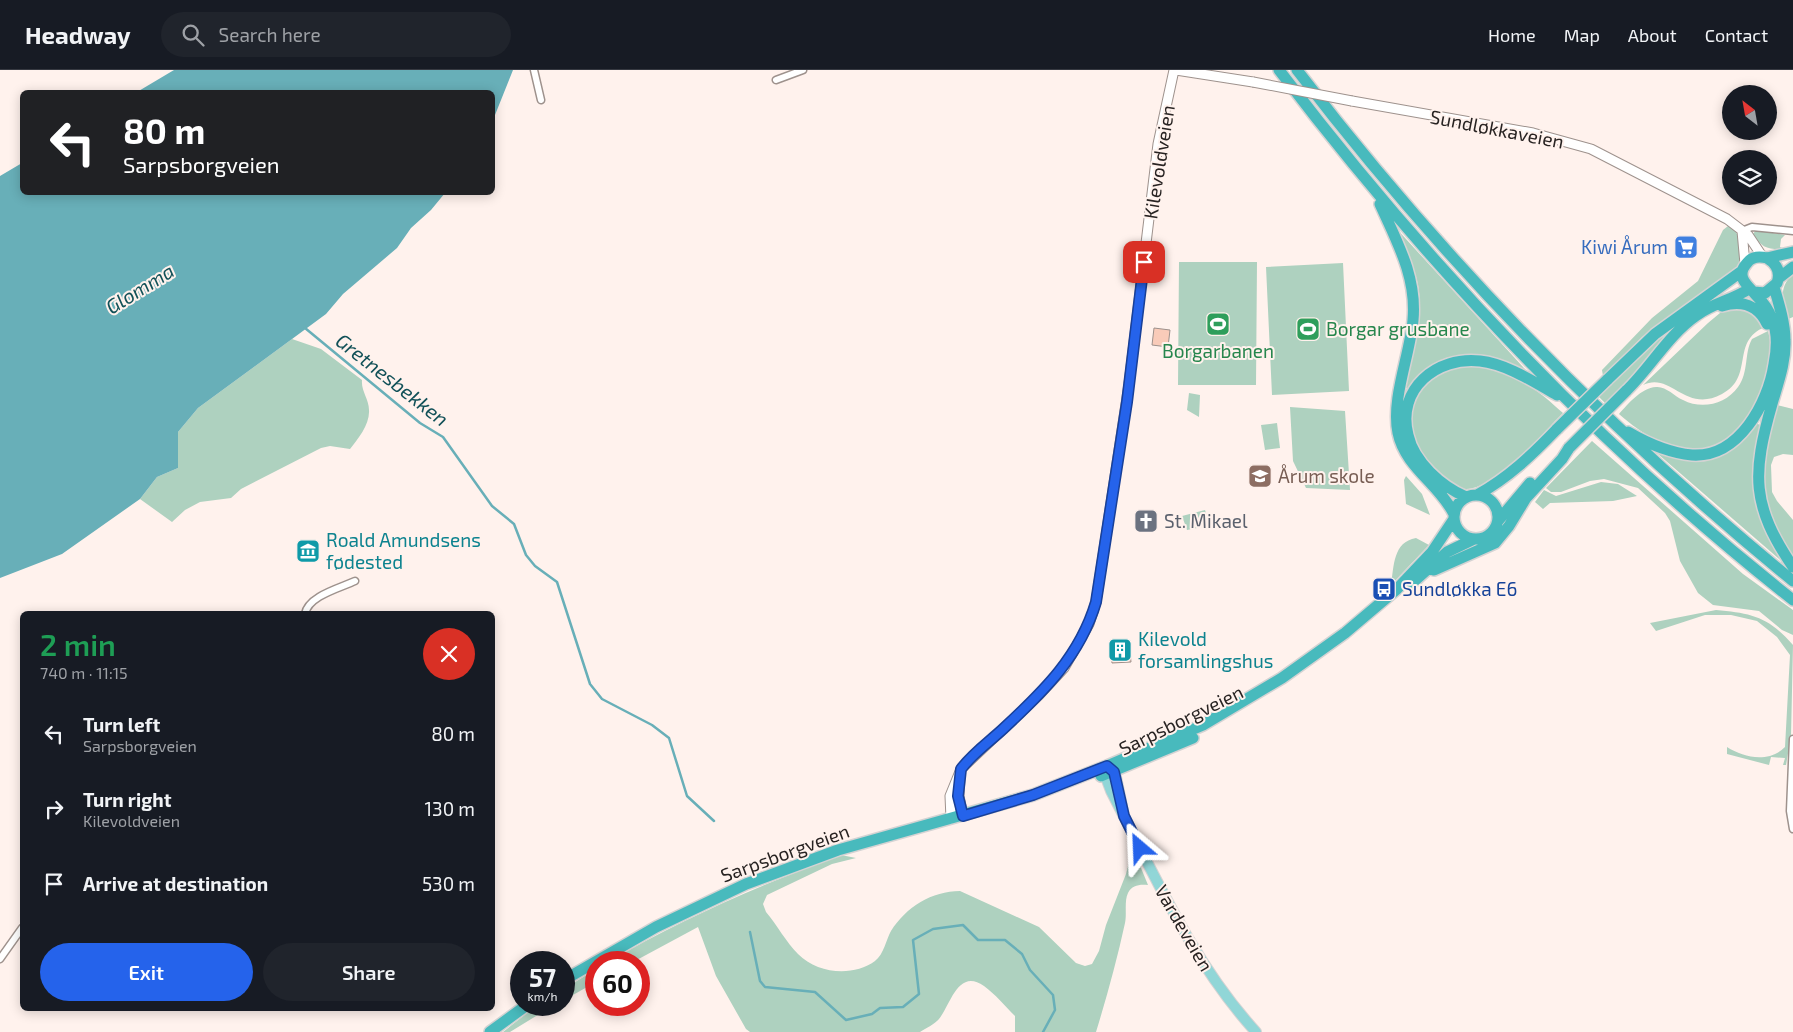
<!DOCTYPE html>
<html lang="en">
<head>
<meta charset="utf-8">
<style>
	body { margin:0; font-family:"Exo 2",sans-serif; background:#20242c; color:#f1f3f6; height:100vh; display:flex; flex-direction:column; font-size:19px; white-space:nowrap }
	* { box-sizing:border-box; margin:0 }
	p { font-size:16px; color:#9ea1a6 }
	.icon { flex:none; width:28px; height:28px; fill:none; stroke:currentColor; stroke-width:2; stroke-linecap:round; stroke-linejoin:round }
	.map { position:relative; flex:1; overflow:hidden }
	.side { position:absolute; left:20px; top:541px; width:475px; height:400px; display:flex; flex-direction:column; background:#171b24; border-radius:8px; box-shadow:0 2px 12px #0003 }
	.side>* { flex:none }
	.top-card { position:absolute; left:20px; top:20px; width:475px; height:105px; border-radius:8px; box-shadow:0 2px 12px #0003; background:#202124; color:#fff; overflow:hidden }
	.needle { width:32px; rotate:329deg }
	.tools { position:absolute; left:1722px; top:15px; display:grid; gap:10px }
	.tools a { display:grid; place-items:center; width:55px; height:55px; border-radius:50%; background:#171b24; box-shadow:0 2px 12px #0003; font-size:25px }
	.speed { position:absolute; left:510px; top:881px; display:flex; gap:10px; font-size:25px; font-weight:700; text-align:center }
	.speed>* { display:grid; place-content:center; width:65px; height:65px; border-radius:50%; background:#171b24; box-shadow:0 2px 12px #0003; line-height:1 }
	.speed small { font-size:12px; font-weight:400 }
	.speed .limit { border:8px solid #d22; background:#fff; color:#111 }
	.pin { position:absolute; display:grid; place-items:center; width:42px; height:42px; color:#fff; margin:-21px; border-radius:10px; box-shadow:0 2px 8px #0006 }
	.me { position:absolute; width:55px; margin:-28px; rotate:334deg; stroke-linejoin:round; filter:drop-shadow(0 0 4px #0008) }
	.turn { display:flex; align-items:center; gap:18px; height:105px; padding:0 20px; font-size:22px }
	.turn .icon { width:65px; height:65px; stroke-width:2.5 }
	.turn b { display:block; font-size:35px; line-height:42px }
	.round { display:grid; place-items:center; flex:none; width:52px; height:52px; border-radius:26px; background:#20242c }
	.head { display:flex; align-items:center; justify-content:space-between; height:85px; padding:0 20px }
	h1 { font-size:30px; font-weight:600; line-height:38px; color:#1e9e55 }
	.cta { display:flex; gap:10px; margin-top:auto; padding:10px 20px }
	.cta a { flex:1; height:58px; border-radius:30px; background:#2563eb; color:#fff; font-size:20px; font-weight:600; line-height:58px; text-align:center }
	.cta a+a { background:#20242c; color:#f1f3f6 }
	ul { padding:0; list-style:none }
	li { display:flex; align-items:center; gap:15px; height:75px; padding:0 20px }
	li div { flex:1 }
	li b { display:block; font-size:19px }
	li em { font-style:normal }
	header { display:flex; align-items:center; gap:30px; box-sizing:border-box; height:70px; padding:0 25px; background:#171b24; border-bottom:1px solid #363941 }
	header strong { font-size:24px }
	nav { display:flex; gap:28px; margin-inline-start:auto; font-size:18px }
	.search { width:350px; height:45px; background:#20242c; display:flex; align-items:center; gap:12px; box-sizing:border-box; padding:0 18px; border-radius:28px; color:#9ea1a6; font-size:19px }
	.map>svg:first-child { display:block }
	.green { fill:#aed1bf }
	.water { fill:#68afb8 }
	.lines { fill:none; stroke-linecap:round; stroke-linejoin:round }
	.stream { stroke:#68afb8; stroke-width:2.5 }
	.building { fill:#f9cbb9; stroke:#9c908b }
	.street-casing { stroke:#9e928d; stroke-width:9 }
	.secondary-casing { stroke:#9e928d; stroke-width:11 }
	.primary-casing { stroke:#d4d3d3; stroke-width:12 }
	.highway-casing { stroke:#d4d3d3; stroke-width:14 }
	.street { stroke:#fff; stroke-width:6 }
	.secondary { stroke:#fff; stroke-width:9 }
	.primary { stroke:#91d6d7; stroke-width:10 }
	.highway { stroke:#48babd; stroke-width:11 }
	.secondary-bridge-casing { stroke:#9e928d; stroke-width:11; stroke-linecap:butt }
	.highway-bridge-casing { stroke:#d4d3d3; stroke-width:14; stroke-linecap:butt }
	.secondary-bridge { stroke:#fff; stroke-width:9 }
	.highway-bridge { stroke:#48babd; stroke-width:11 }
	.route-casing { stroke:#184099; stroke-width:12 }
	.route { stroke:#2563eb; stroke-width:9 }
	.labels { text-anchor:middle; stroke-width:4; stroke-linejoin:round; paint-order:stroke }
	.street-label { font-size:19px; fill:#282322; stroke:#fff2ed }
	.shop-label { font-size:19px; fill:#366cbe; stroke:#fff2ed; text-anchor:end }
	.leisure-label { font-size:19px; fill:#27864d; stroke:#fff2ed; text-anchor:start }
	.education-label { font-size:19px; fill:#785e54; stroke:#fff2ed; text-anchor:start }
	.worship-label { font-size:19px; fill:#5b616d; stroke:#fff2ed; text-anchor:start }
	.culture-label { font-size:19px; fill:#0d838f; stroke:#fff2ed; text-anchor:start }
	.transit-label { font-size:19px; fill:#164399; stroke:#fff2ed; text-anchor:start }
	.water-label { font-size:20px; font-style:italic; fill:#125158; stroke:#fff2ed }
</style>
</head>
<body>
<header>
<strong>Headway</strong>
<div class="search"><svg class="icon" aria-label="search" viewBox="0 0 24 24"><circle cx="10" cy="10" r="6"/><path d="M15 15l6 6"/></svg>Search here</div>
<nav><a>Home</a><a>Map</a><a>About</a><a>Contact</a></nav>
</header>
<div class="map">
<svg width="1793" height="962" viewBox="0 0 1793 962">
	<rect width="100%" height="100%" fill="#fff2ed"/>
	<path class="green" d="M1728 156C1744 162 1742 187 1737 200L1642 267 1603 306 1602 300 1652 248 1698 211 1723 160Z
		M1395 157 1533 308 1469 286 1410 320 1406 318C1412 286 1424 247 1418 215 1414 194 1404 176 1395 157Z
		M1756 160 1785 165 1781 169 1780 177 1785 179C1769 180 1761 178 1753 164Z
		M1179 192H1257L1256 315H1178Z
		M1343 193 1349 321 1272 325 1266 197Z
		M1793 204V247L1786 250C1783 232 1778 217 1793 204Z
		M1694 239 1644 296 1606 334 1598 326 1652 272Z
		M1734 239H1748L1765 257C1730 271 1755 307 1722 324 1685 344 1671 301 1643 315L1708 253 1720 243Z
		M1768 261C1775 287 1769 303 1758 327 1727 398 1670 390 1619 344 1628 334 1641 318 1656 317 1666 316 1674 326 1683 330 1702 340 1726 334 1738 317 1749 302 1744 283 1752 269Z
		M292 269 321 279 362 310C361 321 369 329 369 340 370 354 358 369 350 379L330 376 321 378 241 419 231 428 200 432 185 440 172 452 140 429 157 407 178 398V362L198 338Z
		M1458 295C1468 296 1479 295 1489 297 1518 303 1543 325 1563 343 1542 364 1502 411 1473 418 1459 422 1449 413 1440 404 1433 397 1425 390 1420 381 1405 355 1411 320 1436 303 1441 299 1451 298 1458 295Z
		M1189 323 1200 325 1199 347 1187 340Z
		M1777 335 1793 339V385L1783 384 1774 387 1771 395 1772 422 1777 431 1793 450V489C1784 476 1763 437 1762 423 1759 393 1769 362 1777 335Z
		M1290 337 1345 341 1350 420 1306 418 1293 391Z
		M1277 353 1280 378 1265 380 1261 355Z
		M1756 353 1764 357 1754 399 1785 494 1651 378 1697 389Z
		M1592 371 1743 504 1793 540V565L1782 560 1759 541 1713 535 1698 523 1680 491 1670 451 1665 443 1638 418 1604 409 1590 411 1561 422H1551L1546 418Z
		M1406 406 1422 424 1430 445 1406 434 1404 410Z
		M1601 412 1618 414 1637 426 1613 431 1550 433 1543 439 1535 432 1544 420 1556 426Z
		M1205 440 1208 449 1207 456 1187 460 1182 446Z
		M1416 468 1429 475 1391 515C1394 496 1393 472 1416 468Z
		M1716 540C1751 543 1769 547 1793 575L1791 666 1786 695H1783L1785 688 1771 687 1769 695 1727 684V677C1744 688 1769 693 1785 677L1790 585 1777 567 1757 551 1731 545H1705L1656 561 1650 553Z
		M1127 764 1148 815C1140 814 1132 815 1128 823 1124 831 1127 844 1125 853 1117 890 1107 926 1096 962H1015V946C1005 936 995 924 984 916 958 897 950 936 939 949 935 954 926 958 920 962H750L746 959 716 906 698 857 633 892H608C682 849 760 815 841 785L856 788 832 794 767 825 763 834 766 842C777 855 786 872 798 884 818 904 853 907 875 891 884 884 886 870 891 861 906 837 932 821 960 821L1039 857 1076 893 1085 896 1092 894 1099 881 1106 855 1126 804 1131 785Z
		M596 899V912L564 930V919Z
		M537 935H554L510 962H503Z"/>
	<path class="water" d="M174 0H513L493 50 492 22H137Z
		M22 93V122L445 123 431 140 411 158 397 178 343 224 326 244 198 338 178 362V398L157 407 140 429 62 484 0 508V106Z"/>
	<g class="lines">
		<path class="stream" d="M305 258 420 353 443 367 492 436 514 454 526 485 535 496 557 512 590 614 602 629 652 655 669 668 687 726 714 751
			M750 862 760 911 765 917 815 922 846 950 872 944 880 938 903 937 919 924 913 870 933 859 963 855 978 870H1005L1022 884 1030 900 1053 925 1055 940 1043 962"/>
	</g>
	<path class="building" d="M1154 258 1170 260 1168 277 1152 275Z
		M1129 573 1131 592 1112 593 1110 574Z"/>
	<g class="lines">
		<g class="street-casing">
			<path id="street" d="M534 0 541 30
				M776 10 803 0
				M1742 161 1752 157 1793 161
				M305 544C308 526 340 518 355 511
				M1793 669 1790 741 1793 759
				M0 889 22 858"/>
		</g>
		<g class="secondary-casing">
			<path id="secondary" d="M1176 0 1253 12
				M1352 31 1533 63 1591 79 1727 149 1748 165 1762 186
				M1742 161 1745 194
				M960 707 959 726 963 746
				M951 749 950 726 961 699 1039 625 1064 598 1089 554 1096 532 1129 314 1158 74 1174 0"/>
		</g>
		<g class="primary-casing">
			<path id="primary" d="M1124 746 1115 702 1107 696 1105 705 1111 721C1154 804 1192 892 1256 962"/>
		</g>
		<g class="highway-casing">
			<path id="highway" d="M1279 0C1429 197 1598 376 1793 530
				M1297 0C1443 191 1607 359 1793 511
				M1380 134C1397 172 1417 207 1413 250 1410 285 1391 329 1398 363 1405 397 1439 414 1454 444
				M1767 188 1793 182
				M1779 208 1793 197
				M1774 217C1779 234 1785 253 1785 270 1786 292 1778 313 1772 334 1752 404 1751 435 1793 497
				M1722 236C1742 230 1758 235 1767 254
				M1607 310 1655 264 1742 201
				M1626 321C1651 297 1668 265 1697 245 1713 233 1732 230 1749 219
				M1628 362C1647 373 1670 383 1692 385 1739 388 1768 333 1774 294 1777 279 1778 263 1772 249 1769 240 1762 231 1755 224 1747 215 1735 206 1747 193 1752 186 1759 186 1767 188 1777 194 1781 202 1777 213L1765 223 1754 222
				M1454 447a22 22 0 1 1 44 0a22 22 0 1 1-44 0Z
				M1477 425C1508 408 1532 385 1557 359
				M1466 427C1441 416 1414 392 1408 365 1396 319 1437 286 1480 291 1507 294 1534 312 1557 325
				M1498 451 1530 413
				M1434 500 1495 473 1509 456 1526 428 1562 389 1569 378
				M1410 515 1447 482 1474 469
				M1101 706 1193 668
				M564 910 656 857 746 814 838 780 1033 725 1107 696 1203 655 1282 608 1345 563 1397 519 1432 482 1454 449
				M490 962 527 935"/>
		</g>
		<use href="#street" class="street"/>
		<use href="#secondary" class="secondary"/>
		<use href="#primary" class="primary"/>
		<use href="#highway" class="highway"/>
		<g class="secondary-bridge-casing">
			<path id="secondary-bridge" d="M1253 12 1352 31"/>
		</g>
		<g class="highway-bridge-casing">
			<path id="highway-bridge" d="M1557 359 1607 310
				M1569 378 1626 321"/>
		</g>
		<use href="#secondary-bridge" class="secondary-bridge"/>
		<use href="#highway-bridge" class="highway-bridge"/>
	</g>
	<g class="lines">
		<g class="route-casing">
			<path id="route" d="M1140 778 1124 746 1114 702 1107 696 1033 725 963 746 958 726 961 699C973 683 989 672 1003 659 1044 621 1080 586 1096 532L1127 332 1144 192"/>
		</g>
		<use href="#route" class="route"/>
	</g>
	<defs>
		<g id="supermarket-square" transform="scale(1.25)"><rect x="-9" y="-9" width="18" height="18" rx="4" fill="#3f7fe0" stroke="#fff2ed"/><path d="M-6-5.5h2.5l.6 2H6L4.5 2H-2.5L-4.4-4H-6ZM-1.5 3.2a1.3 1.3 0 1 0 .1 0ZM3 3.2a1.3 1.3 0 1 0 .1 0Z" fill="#fff"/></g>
		<g id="stadium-square" transform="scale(1.25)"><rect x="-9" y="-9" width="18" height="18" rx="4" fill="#2e9e5b" stroke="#fff2ed"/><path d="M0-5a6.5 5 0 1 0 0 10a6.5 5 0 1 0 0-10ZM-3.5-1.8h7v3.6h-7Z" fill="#fff"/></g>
		<g id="school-square" transform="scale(1.25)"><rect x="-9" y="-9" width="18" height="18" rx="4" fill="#8d6e63" stroke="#fff2ed"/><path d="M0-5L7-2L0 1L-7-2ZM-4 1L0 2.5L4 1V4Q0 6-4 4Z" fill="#fff"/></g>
		<g id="church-square" transform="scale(1.25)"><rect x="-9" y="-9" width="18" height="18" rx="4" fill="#6b7280" stroke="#fff2ed"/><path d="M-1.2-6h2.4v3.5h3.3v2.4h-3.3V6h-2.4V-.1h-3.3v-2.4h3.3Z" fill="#fff"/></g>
		<g id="museum-square" transform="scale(1.25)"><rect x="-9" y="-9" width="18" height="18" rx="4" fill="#0f9aa8" stroke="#fff2ed"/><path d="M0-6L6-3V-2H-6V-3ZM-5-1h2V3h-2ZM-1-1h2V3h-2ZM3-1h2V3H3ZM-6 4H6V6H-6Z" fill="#fff"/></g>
		<g id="bus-square" transform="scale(1.25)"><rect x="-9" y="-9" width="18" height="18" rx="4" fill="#1a4fb4" stroke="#fff2ed"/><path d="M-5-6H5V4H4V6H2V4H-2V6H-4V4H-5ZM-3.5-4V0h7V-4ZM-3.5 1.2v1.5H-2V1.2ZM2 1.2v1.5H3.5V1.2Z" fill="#fff"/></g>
		<g id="building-square" transform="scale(1.25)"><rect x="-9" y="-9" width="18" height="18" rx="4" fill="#0f9aa8" stroke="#fff2ed"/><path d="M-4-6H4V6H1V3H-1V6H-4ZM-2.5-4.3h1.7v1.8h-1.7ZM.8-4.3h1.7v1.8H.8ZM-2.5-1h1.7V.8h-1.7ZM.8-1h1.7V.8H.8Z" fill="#fff"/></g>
	</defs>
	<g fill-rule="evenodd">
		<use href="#supermarket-square" x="1686" y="177"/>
		<use href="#stadium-square" x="1218" y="254"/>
		<use href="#stadium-square" x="1308" y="259"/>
		<use href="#school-square" x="1260" y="406"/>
		<use href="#church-square" x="1146" y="451"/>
		<use href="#museum-square" x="308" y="481"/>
		<use href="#bus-square" x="1384" y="519"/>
		<use href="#building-square" x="1120" y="580"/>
	</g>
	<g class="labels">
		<g class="street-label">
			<text transform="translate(1497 59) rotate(11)" y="7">Sundløkkaveien</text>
			<text transform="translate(1159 92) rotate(-81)" y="7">Kilevoldveien</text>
			<text transform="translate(1181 650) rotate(-26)" y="7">Sarpsborgveien</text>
			<text transform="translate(785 783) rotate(-20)" y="7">Sarpsborgveien</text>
			<text transform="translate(1184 858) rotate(60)" y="7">Vardeveien</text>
		</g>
		<g class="shop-label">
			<text x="1668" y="184">Kiwi Årum</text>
		</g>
		<g class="leisure-label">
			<text x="1326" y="266">Borgar grusbane</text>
			<text x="1218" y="288" text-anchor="middle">Borgarbanen</text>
		</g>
		<g class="education-label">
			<text x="1278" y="413">Årum skole</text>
		</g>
		<g class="worship-label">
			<text x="1164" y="458">St. Mikael</text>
		</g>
		<g class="culture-label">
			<text x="326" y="477">Roald Amundsens<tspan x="326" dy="22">fødested</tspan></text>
			<text x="1138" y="576">Kilevold<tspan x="1138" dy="22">forsamlingshus</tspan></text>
		</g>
		<g class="transit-label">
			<text x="1402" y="526">Sundløkka E6</text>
		</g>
		<g class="water-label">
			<text transform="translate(140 219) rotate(-32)" y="7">Glomma</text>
			<text transform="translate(392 310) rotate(38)" y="7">Gretnesbekken</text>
		</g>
	</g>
</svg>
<div class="tools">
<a><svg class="needle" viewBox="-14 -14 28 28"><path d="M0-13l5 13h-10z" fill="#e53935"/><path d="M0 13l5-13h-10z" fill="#9ea1a6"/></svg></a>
<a><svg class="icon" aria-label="layers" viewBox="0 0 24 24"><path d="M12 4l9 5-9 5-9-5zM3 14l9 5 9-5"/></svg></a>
</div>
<div class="speed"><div>57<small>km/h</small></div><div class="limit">60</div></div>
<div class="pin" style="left:1144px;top:192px;background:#d93025"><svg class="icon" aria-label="arrive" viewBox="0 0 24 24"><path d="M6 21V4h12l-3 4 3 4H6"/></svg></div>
<svg class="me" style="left:1140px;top:778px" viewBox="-20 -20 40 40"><path d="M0-17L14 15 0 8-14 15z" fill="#2563eb" stroke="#fff" stroke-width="4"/></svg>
<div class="top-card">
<div class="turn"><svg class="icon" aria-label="left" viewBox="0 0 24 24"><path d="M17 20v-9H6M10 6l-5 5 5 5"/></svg><div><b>80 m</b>Sarpsborgveien</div></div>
</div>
<section class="side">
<div class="head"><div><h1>2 min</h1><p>740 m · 11:15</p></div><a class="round" style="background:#d93025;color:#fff"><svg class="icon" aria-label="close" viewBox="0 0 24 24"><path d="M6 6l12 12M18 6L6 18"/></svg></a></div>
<ul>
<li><svg class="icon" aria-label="left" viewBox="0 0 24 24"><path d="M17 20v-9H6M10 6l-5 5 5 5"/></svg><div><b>Turn left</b><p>Sarpsborgveien</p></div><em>80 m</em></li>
<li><svg class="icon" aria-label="right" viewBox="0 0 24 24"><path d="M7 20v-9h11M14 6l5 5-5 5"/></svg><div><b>Turn right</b><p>Kilevoldveien</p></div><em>130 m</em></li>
<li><svg class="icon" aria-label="arrive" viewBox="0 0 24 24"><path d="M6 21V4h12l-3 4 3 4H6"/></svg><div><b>Arrive at destination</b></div><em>530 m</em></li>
</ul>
<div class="cta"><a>Exit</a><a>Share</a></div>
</section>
</div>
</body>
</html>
